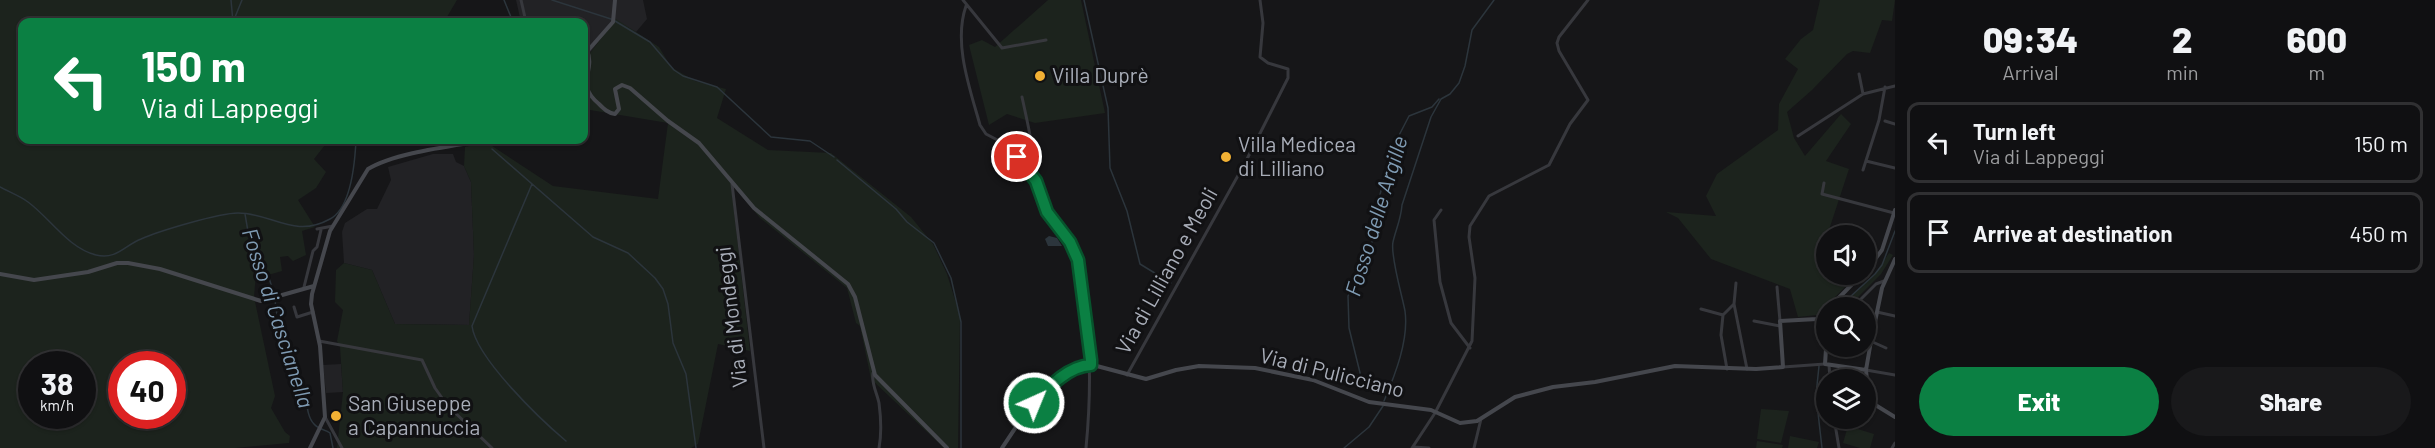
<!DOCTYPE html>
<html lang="en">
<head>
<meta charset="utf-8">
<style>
	body { margin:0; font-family:Barlow,sans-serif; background:#19191b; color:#f1f3f6; height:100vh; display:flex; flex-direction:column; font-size:22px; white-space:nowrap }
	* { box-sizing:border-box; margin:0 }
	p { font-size:20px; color:#9c9d9f }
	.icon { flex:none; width:33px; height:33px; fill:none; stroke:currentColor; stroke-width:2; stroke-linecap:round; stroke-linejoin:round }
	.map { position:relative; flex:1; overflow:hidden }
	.panel { display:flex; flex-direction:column; background:#101012; width:540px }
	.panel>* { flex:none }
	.banner { position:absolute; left:18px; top:18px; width:570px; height:126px; border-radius:12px; box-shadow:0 2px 4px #0004,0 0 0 2px #303032; background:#0b8043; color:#fff; overflow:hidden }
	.fabs { position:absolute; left:1816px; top:225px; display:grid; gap:12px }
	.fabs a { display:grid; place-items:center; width:60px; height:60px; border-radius:50%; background:#101012; box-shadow:0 2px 4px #0004,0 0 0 2px #303032; font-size:30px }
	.speed { position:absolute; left:18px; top:351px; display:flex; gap:12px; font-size:30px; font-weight:700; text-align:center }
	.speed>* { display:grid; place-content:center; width:78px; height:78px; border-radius:50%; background:#101012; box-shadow:0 2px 4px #0004,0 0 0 2px #303032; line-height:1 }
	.speed small { font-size:15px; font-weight:400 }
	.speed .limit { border:9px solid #d22; background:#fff; color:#111 }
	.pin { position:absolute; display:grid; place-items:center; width:51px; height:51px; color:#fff; margin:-26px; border:3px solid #fff; border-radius:50%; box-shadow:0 2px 6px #0007 }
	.me { position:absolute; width:66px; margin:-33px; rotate:44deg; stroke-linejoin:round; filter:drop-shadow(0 0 4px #0008) }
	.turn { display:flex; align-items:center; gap:21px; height:126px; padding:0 24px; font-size:27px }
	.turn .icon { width:78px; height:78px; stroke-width:2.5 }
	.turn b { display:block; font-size:42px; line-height:51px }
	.eta { display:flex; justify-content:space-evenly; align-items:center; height:102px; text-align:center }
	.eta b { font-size:36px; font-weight:800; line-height:42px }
	.action { display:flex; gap:12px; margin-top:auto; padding:12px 24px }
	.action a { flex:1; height:69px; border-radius:36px; background:#0b8043; color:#fff; font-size:24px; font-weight:800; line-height:69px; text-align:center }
	.action a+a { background:#19191b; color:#f1f3f6 }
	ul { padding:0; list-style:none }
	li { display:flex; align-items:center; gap:18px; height:81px; margin:0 12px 9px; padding:0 12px; border:3px solid #303032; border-radius:12px }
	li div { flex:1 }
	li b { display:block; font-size:22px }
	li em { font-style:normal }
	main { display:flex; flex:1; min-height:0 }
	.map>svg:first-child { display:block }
	.built { fill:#222225 }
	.green { fill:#1c231d; fill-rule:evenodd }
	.water { fill:#2c353c }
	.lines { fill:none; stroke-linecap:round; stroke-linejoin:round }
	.stream { stroke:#2c353c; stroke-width:1.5 }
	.street { stroke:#37383d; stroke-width:3 }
	.secondary { stroke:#45474d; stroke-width:4 }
	.route-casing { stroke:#07532c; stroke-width:15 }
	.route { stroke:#0b8043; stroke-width:10 }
	.poi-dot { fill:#f2b134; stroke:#111113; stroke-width:2 }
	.labels { text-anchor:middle; stroke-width:6; stroke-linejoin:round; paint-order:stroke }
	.poi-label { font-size:21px; fill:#a8adb8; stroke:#111113; text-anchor:start }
	.street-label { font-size:21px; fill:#a8adb8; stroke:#111113 }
	.water-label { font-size:22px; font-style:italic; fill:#7f9bb3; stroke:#111113 }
</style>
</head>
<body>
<main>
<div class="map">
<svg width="1895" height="448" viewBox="0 0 1895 448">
	<rect width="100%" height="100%" fill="#161618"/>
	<path class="built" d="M516 0H643L647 19 636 32 615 20 584 61V22H521Z
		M433 154H453L456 162 464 166 471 182 474 255 469 325 395 324 372 270 344 263 342 232 345 223 367 209H377L391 180 388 167Z
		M341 364 343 392 326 393 323 365Z"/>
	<path class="green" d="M0 0H457L444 22H22V140H329L314 159 326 172 316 188 298 200 315 227 302 231 306 255 293 261 288 256 280 257 282 271 268 275 256 273 254 297 275 396 271 408 285 432 290 436 289 443 235 448H0ZM32 364H82V416H32ZM122 364H172V416H122Z
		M1048 0H1081L1105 113 1035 123 1007 114 989 125 969 45 982 40 995 47Z
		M1820 0H1895L1892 21 1882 20 1870 53 1853 51 1847 54 1812 90 1787 112 1794 138 1805 156 1841 114 1851 124 1826 161 1849 169 1827 236V274L1857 275 1817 315 1798 317 1790 289 1711 259 1678 218 1666 212 1716 216 1706 196 1717 174 1778 130 1779 104 1798 69 1785 59 1801 39 1813 30Z
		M616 19 659 47 671 67 695 81 726 89 717 118 768 150 831 153 911 217 933 244 947 274 960 316 958 448H944L871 379 860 326 856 323 847 288 760 218 731 184 750 351 718 344 698 444 691 448H337L343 392 340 347 337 341 343 310 335 302 336 270 344 263 372 270 395 324 469 325 474 255 471 182 464 166 465 147 486 142 553 186 658 199 668 123 584 109V61Z
		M1889 253 1893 255 1881 274 1848 307H1840L1875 274Z
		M1761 409 1789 411 1781 443 1757 439Z
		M1848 426 1874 434 1870 448H1860L1843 443Z
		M1790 436 1819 442 1817 448H1788Z
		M1757 441 1783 445 1782 448H1756Z"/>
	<path class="water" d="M1049 236 1057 238 1062 246H1048L1045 239Z"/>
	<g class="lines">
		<path class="stream" d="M231 0 233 22
			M504 0 513 22
			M552 0 611 19
			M1084 0 1108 108 1110 168 1127 211 1140 264 1171 283
			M615 21 650 42 674 70 683 76 717 87 771 137 810 141 834 157
			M233 22 242 0
			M492 149 593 237 628 253 655 278 663 289 668 304 673 343 686 374 696 448
			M837 160 896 209 907 222 934 243 951 278 961 322V448
			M532 184 472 326C476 358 541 420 566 441
			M0 187C9 192 20 196 28 202 50 218 68 248 96 255 117 260 125 245 141 239 159 231 219 213 238 213 272 213 294 239 330 219 351 208 355 161 356 140
			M245 214 251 249 269 278 274 294
			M275 299C277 335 297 359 305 393 307 403 307 417 314 424 319 430 325 429 330 433L333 448
			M1838 308 1875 274 1882 265 1895 231
			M1819 366 1816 395 1822 448
			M1364 389 1349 328 1348 296 1365 266 1366 257 1372 242 1374 219 1390 154 1395 143 1409 116 1432 107 1439 99
			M1384 401C1395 375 1409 340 1405 311 1402 295 1390 255 1393 242 1396 229 1401 219 1402 205L1431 117 1441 99 1450 94 1459 83 1465 66 1472 30 1494 0
			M1344 448 1369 427 1383 406"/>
		<path class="street" d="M521 0 526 22
			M963 0 1002 48 1046 40
			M966 6C953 43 970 89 980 125L986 134 1007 145 1036 181
			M1859 74 1863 94
			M1022 97C1027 120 1032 142 1035 164 1038 179 1038 190 1043 204 1052 225 1073 239 1078 262 1091 323 1092 386 1086 448
			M1885 121 1895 124
			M1798 136 1863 94 1895 86
			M1866 161 1895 168
			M1863 170 1879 120 1885 87
			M1824 183 1822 194 1894 213
			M732 184 764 448
			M1441 210 1434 220 1440 282 1451 323 1470 348
			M317 229 333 226
			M1866 256 1875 259
			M1736 283 1734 304 1747 369
			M304 287 313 251 317 247 321 230
			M1777 287 1780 321
			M294 307 297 317 313 312
			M1852 308 1876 284 1884 281
			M1701 309 1723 315
			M1877 312 1895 316
			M1754 321 1780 326
			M1866 339 1886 348
			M319 341 422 360 435 388 447 405 492 448
			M1829 365 1830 380
			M1783 367 1825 364
			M1727 369 1721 335 1723 315 1734 304
			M1866 370 1895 375
			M873 373C871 383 877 393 879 403 881 418 882 432 879 448
			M1127 375 1245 163 1288 78V69L1268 63 1260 57 1263 23 1260 0
			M325 417 342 448
			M1834 418 1839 448
			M1413 447 1429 448
			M1412 448 1435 413 1472 341 1475 278 1469 237 1470 226 1489 196 1549 165 1570 124 1588 100 1559 51 1557 43 1559 37 1588 0
			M1474 448 1481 419
			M1892 448 1895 443"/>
		<path class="secondary" d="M587 50C596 72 574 83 599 104 604 109 608 113 615 114L619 109 615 89 622 85 630 88 668 121 699 143 754 208 848 284 855 297 875 375 947 448
			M584 55 613 22 615 0
			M1895 259 1882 288 1871 341 1866 370 1869 401 1895 417
			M1866 271 1882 250 1895 210
			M0 274 34 280 88 272 117 263H128L160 269 261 301 314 286
			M1829 308 1862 274
			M1819 318 1827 326
			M1827 334 1825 364 1866 370
			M310 448 325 417 320 346 311 304 312 294 330 231 368 169C396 152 454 146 487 140
			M1002 448C1021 420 1054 364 1093 365L1146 379 1176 370 1199 366 1255 368 1313 380 1369 402 1431 410 1460 423 1477 421 1515 397 1553 387 1595 382 1675 366 1756 369 1783 367 1780 321 1817 319 1827 310"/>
	</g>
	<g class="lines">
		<g class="route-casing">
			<path id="route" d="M1017 157 1036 181 1047 212 1070 242 1078 260 1091 360V365C1068 366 1049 387 1034 403"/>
		</g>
		<use href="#route" class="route"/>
	</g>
	<g class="poi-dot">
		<circle cx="1040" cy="76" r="6"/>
		<circle cx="1226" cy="157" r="6"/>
		<circle cx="336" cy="416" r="6"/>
	</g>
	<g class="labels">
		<g class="poi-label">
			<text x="1052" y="83">Villa Duprè</text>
			<text x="1238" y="152">Villa Medicea<tspan x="1238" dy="24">di Lilliano</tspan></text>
			<text x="348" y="411">San Giuseppe<tspan x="348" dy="24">a Capannuccia</tspan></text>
		</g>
		<g class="street-label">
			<text transform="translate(1167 271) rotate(-61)" y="7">Via di Lilliano e Meoli</text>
			<text transform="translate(732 317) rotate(-97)" y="7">Via di Mondeggi</text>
			<text transform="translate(1332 373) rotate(14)" y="7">Via di Pulicciano</text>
		</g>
		<g class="water-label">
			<text transform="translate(1376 216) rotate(-73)" y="8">Fosso delle Argille</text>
			<text transform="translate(278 318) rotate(72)" y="8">Fosso di Cascianella</text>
		</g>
	</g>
</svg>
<div class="fabs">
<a><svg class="icon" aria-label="sound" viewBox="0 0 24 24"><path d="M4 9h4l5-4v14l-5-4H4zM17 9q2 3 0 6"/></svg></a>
<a><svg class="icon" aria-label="search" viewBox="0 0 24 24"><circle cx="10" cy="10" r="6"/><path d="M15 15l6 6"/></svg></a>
<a><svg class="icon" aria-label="layers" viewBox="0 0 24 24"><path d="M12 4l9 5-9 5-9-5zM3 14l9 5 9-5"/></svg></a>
</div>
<div class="speed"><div>38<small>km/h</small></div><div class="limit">40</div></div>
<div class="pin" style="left:1017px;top:157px;background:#d93025"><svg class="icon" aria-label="arrive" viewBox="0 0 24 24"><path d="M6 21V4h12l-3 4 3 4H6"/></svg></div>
<svg class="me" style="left:1034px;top:403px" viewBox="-20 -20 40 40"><circle r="17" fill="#0b8043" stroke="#fff" stroke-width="3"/><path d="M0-11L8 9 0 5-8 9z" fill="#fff"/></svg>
<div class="banner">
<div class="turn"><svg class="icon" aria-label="left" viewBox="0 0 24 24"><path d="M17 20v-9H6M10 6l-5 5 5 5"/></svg><div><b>150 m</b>Via di Lappeggi</div></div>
</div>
</div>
<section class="panel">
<div class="eta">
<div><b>09:34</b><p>Arrival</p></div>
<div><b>2</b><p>min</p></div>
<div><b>600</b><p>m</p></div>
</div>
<ul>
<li><svg class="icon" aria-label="left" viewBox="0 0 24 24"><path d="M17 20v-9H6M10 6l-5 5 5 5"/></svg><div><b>Turn left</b><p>Via di Lappeggi</p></div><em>150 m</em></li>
<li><svg class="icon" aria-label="arrive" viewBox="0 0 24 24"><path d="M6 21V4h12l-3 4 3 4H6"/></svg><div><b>Arrive at destination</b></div><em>450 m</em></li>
</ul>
<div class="action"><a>Exit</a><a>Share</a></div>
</section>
</main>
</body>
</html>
